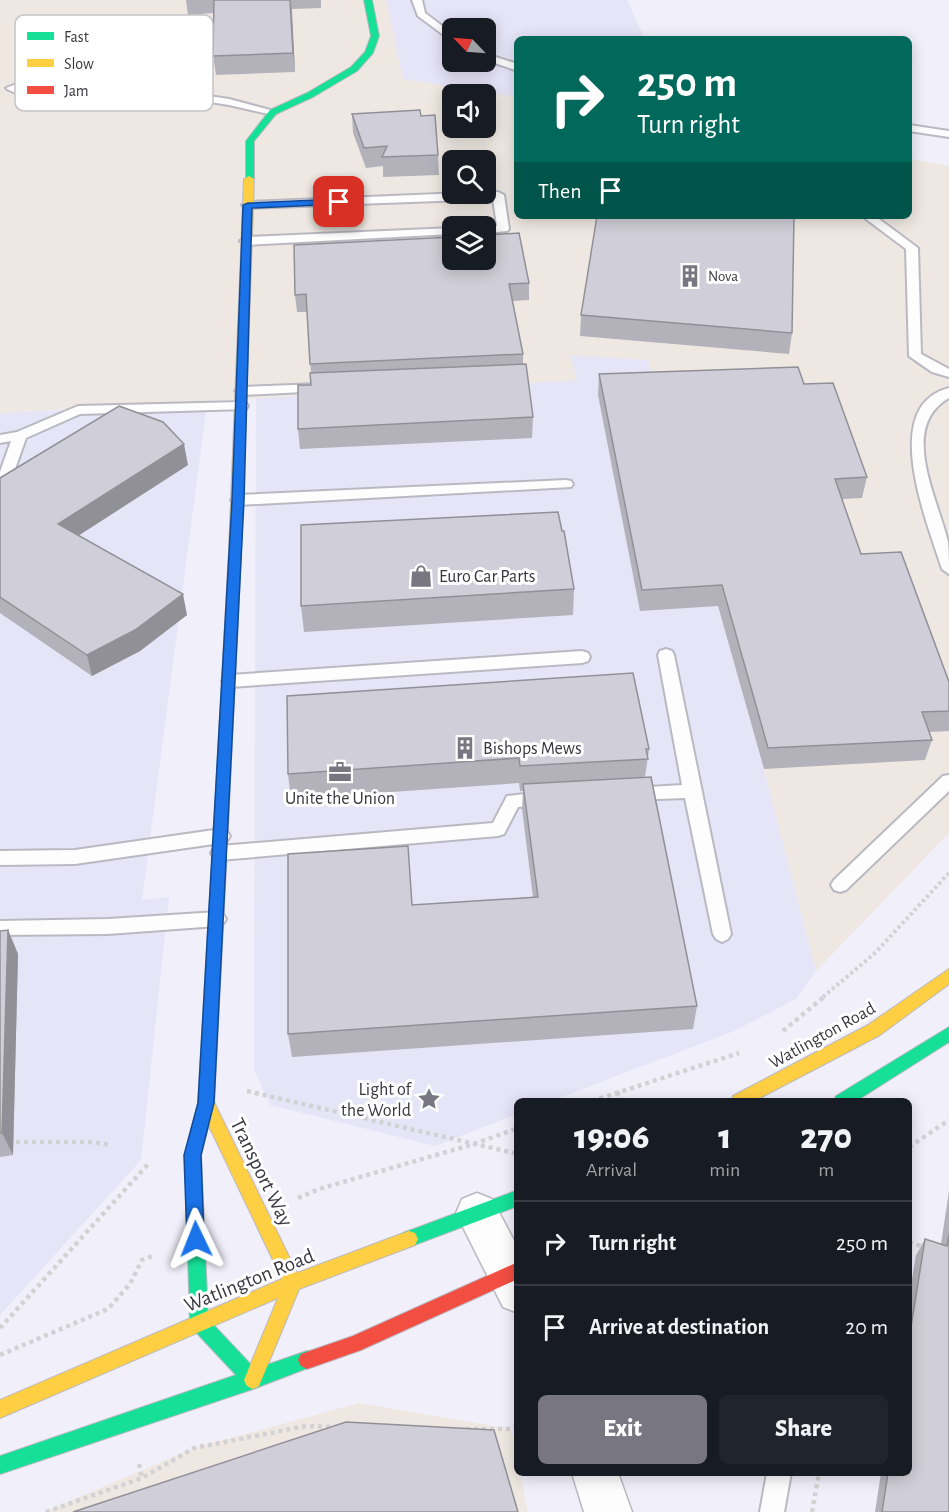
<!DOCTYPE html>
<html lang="en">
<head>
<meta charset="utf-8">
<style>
	body { margin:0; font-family:"Alegreya Sans",sans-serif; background:#20242c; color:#f1f3f6; height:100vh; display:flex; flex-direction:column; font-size:22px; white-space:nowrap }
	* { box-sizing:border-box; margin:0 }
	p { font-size:20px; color:#9ea1a6 }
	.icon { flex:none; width:33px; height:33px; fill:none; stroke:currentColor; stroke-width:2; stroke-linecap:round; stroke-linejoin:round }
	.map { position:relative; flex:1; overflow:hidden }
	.side { position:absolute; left:514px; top:1098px; width:398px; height:378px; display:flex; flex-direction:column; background:#171b24; border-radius:9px; box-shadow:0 3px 15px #0003 }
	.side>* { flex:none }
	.top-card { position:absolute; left:514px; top:36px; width:398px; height:183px; border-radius:9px; box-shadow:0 3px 15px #0003; background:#00695c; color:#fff; overflow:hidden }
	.needle { width:39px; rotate:295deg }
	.controls { position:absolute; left:442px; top:18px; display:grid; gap:12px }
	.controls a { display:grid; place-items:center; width:54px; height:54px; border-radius:9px; background:#171b24; box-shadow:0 3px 15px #0003; font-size:30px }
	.pin { position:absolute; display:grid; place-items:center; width:51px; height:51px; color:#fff; margin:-26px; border-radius:12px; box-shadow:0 3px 9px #0006 }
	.me { position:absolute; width:66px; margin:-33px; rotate:358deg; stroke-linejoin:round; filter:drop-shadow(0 0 4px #0008) }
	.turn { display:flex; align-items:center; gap:21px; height:126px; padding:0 24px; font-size:27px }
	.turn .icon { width:78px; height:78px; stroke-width:2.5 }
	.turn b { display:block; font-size:42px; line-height:51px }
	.then { display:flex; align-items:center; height:57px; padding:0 24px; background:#0003; gap:12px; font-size:22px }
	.eta { display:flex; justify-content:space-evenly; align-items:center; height:102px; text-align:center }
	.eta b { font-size:36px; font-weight:800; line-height:42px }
	.action { display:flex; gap:12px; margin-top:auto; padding:12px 24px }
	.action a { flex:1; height:69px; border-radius:9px; background:#787781; color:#fff; font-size:24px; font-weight:800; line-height:69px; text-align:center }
	.action a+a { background:#20242c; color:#f1f3f6 }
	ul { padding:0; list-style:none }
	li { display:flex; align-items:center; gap:18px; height:84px; padding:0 24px; border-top:2px solid #363941 }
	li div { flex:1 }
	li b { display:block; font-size:22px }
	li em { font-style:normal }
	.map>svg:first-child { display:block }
	.built { fill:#e6e4f7; fill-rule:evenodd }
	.industrial { fill:#efe8e2; fill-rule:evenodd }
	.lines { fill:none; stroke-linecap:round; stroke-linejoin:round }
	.lane-casing { stroke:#bab9c2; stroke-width:4 }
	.street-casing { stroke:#bab9c2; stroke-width:3 }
	.fast-casing { stroke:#bab9c2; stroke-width:2 }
	.slow-casing { stroke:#bab9c2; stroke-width:2 }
	.jam-casing { stroke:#bab9c2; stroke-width:2 }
	.path-far1 { stroke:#d2d2d5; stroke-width:4; stroke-dasharray:3 3; stroke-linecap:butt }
	.path { stroke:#d2d2d5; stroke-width:4.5; stroke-dasharray:4 4; stroke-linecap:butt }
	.lane { fill:#fdfdfe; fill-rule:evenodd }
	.street { fill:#fdfdfe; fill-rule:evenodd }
	.fast { fill:#16e098; fill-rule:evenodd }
	.slow { fill:#ffcf43; fill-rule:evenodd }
	.jam { fill:#f24e42; fill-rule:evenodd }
	.wall { fill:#b3b1ba }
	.shaded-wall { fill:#929097 }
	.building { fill:#d0ced8; stroke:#929097; stroke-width:1.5 }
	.route { fill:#1a73e8; stroke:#114b97; stroke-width:1.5 }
	.labels { text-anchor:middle; stroke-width:6; stroke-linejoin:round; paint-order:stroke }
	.far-poi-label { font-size:15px; fill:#383740; stroke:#fff; text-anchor:start }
	.poi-label { font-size:18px; fill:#383740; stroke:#fff; text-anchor:start }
	.street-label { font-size:18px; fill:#383740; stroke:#fff }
	.near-street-label { font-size:21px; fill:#383740; stroke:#fff }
	.key { fill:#fff; stroke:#c3c3c6; stroke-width:1.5 }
	.key-label { font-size:16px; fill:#383740 }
</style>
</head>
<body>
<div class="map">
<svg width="949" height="1512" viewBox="0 0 949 1512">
	<rect width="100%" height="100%" fill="#f0effa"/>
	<path class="built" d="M386 0H627L645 39H518L517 97 403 79ZM453 28H486V62H453Z
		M569 354 648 360 764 769 816 971 796 999 734 1031 551 1101H518L517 1114 435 1146 270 1105 254 1069 256 398 576 380Z
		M207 403 142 900 169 897 141 1160 0 1315V413Z"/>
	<path class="industrial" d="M0 0H386L403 79 517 97 518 216H909V159L949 166V833L816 971 764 769 648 360 570 355 577 380 0 413ZM453 94H486V128H453ZM453 160H486V194H453ZM453 226H486V260H453Z
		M359 1403 511 1429 517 1461 518 1473H520L528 1512H44L194 1448Z"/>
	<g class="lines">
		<g class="lane-casing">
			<path id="lane" d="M412 0H422L425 13 453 34V42L418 16Z
				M486 54 518 64V71L486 60Z
				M97 74 136 85 229 99 278 112 273 115 229 105 127 89 122 92C98 93 22 102 6 88L35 77ZM97 80 117 86 31 90 22 88 36 83Z
				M909 125 949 131V137L909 131Z
				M486 192H498L504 195 509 229 507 231 486 233V227L497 226 493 199 248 208 242 205 248 202Z
				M862 216H875L918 248 921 354 949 369V377L932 372 909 356 906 249Z
				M453 228V234L246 245 240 241 246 237Z
				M319 384 324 385 326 388 324 391 242 395 235 391 242 387Z
				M949 388V398C898 427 938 499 948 542 949 552 949 564 949 574L942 569C928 524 878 406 949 388Z
				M241 402 246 403 248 406 246 409 80 414 26 438 9 486 7 489 0 490V472L11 441 0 443V435L17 432 78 406Z
				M566 480 571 481 573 484 571 487 238 505 231 500 238 495Z
				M666 649 672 651 674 655 731 934 728 939 722 942 716 939 713 934 685 798 632 800 626 799 624 794 626 789 632 788 682 785 658 655 660 651Z
				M582 651 588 653 590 657 588 661 582 663 230 687 224 685 222 681 224 677 230 675Z
				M949 775V791L846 890 840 892 834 890 831 885 834 880 943 776Z
				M543 792 549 794 551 799 549 804 518 807 504 834 498 836 220 860 214 858 211 853 214 848 220 846 493 823 507 796Z
				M221 829 227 831 230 836 227 841 221 843 75 864 0 865V851L75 850Z
				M217 912 223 914 226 919 223 924 217 926 108 934 0 935V921L108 919Z
				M767 1473H791L784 1512H760Z"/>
		</g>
		<g class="street-casing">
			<path id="street" d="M477 1193 492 1199 518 1248V1313L503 1307 456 1213 462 1199Z
				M572 1473H618L632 1512H584Z"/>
		</g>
		<g class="fast-casing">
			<path id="fast" d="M364 0H372L379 36 373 53 357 71 313 97 276 114 254 141V179L246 181V141L270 110 307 93 351 67 365 52 371 36Z
				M220 840 225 842 227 846 214 1103 201 1155 208 1319 255 1369 307 1351 313 1354 316 1360 313 1366 253 1389 0 1474V1456L236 1375 193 1329 190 1323 185 1155 198 1103 213 846 215 842Z
				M949 1027V1042L856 1101H834L836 1096Z
				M518 1190V1206L409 1247 403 1245 400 1239 403 1233Z"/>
		</g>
		<g class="slow-casing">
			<path id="slow" d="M249 176 254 179 241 551 235 555 229 551 244 179Z
				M949 969V984L880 1035 754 1101H731L733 1096 868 1025Z
				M206 1096 212 1098 297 1273 409 1231 415 1233 418 1239 415 1245 299 1289 259 1386 253 1389 247 1386 244 1380 278 1298 0 1418V1400L282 1279 198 1103 200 1098Z"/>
		</g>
		<g class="jam-casing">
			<path id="jam" d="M235 547 241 551 227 846 225 850H215L213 846 229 551Z
				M518 1262V1279L361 1350 307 1369 301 1366 298 1360 301 1354 353 1336Z"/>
		</g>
		<path class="path-far1" d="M823 997 875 953 949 873"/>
		<path class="path" d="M783 1031 825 996
			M247 1091 518 1154
			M617 1092 624 1101
			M592 1101 739 1053
			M0 1142H91L112 1145
			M909 1147 949 1120
			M298 1198 319 1189 474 1144 518 1128
			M909 1242 926 1248
			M0 1328 150 1162
			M0 1355 108 1309 130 1284 142 1260 155 1255
			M466 1429H511L518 1426
			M139 1464 142 1478
			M46 1512 142 1478 194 1448 306 1426 336 1427
			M812 1512 819 1473"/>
		<use href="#lane" class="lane"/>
		<use href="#street" class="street"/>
		<use href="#fast" class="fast"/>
		<use href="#slow" class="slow"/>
		<use href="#jam" class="jam"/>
	</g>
	<path class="wall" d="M186 0H321V8L292 9 295 72 216 75 213 56 214 13 188 15Z
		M352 114 421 116 438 155 439 175 383 177V166L366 168 353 133Z
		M529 283V300L512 301 523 354V364L533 417 532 438 300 449 298 429 311 385V373L307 312H297L295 295Z
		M581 315 792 333 789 354 580 336Z
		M599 374 804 384 867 477 862 498 842 499 861 554 949 682V731L930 732 932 740 925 760 764 769 718 606 640 611 598 395Z
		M188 465 79 535 187 615 140 651 92 676 0 613V478Z
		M574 589 573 615 304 632 301 606Z
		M649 749 645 777 697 1006 693 1029 292 1057 288 1034 412 905 533 897 522 809 523 791H520L519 783 291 799 288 774Z
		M8 930 18 954 13 1155 0 1157V931Z
		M949 1191V1512H875L881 1473H909V1298L916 1255 925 1239 941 1244Z"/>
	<path class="shaded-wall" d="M291 0 295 72 293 53Z
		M184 444 188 465 64 545 58 524Z
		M183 594 187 615 140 651 92 676 87 655Z
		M8 930 18 954 13 1155 2 1133Z"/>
	<path class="building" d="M214 0H290L293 53 213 56Z
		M420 110 421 116 435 115 438 155 382 157 387 146 364 148 352 114Z
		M597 216H794L792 333 581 315Z
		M519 233 529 283 509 284 523 354 310 364 306 294 295 295 294 245 453 237V260H486V235Z
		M526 364 533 417 298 429V385H311L310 373Z
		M798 367 804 384 833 383 867 477 835 479 861 554 901 552 949 682V711L922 712 932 740 768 748 722 585 642 590 599 374Z
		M119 406 163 422 184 444 58 524 183 594 135 630 87 655 0 597V478Z
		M558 512 562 531H564L574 589 301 606V525Z
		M633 673 649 749H646L648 759 520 766 519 758 288 774 287 696Z
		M651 777 697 1006 288 1034V854L408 846 412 905 538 897 523 784Z
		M8 930 2 1133H0V931Z
		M949 1234V1512H882L888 1473H909V1339L925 1239 947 1246Z
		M346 1422 494 1430 518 1512H73Z"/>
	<path class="route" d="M339 199 343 202 342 204 252 208 244 500 214 1103 201 1155 204 1239 202 1245 196 1247 190 1245 187 1239 184 1155 198 1103 232 500 243 205 248 203Z"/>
	<defs>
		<g id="building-bare" transform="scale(1.8)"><path d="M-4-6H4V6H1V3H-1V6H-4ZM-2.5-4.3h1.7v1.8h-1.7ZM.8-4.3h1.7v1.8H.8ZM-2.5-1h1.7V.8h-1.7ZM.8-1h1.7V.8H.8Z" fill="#787781" stroke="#fff" stroke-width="2.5" paint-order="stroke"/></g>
		<g id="shop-bare" transform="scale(1.8)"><path d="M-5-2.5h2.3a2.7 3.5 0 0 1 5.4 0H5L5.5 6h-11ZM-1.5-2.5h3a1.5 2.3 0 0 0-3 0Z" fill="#787781" stroke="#fff" stroke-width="2.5" paint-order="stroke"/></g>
		<g id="office-bare" transform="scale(1.8)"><path d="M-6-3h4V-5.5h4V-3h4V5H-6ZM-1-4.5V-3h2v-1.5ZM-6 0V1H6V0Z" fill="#787781" stroke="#fff" stroke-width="2.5" paint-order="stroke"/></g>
		<g id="sight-bare" transform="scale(1.8)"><path d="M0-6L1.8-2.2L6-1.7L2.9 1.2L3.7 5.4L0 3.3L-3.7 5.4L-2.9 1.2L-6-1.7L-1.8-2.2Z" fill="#787781" stroke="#fff" stroke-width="2.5" paint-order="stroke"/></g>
	</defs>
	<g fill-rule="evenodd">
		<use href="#building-bare" x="690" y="276"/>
		<use href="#shop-bare" x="421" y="576"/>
		<use href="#building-bare" x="465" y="748"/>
		<use href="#office-bare" x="340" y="772"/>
		<use href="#sight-bare" x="429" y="1099"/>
	</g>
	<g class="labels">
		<g class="far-poi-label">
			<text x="708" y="281">Nova</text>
		</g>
		<g class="poi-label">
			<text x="439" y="582">Euro Car Parts</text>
			<text x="483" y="754">Bishops Mews</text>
			<text x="340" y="804" text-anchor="middle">Unite the Union</text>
			<text x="411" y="1095" text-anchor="end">Light of<tspan x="411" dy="21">the World</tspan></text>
		</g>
		<g class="street-label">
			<text transform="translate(822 1035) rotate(-29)" y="6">Watlington Road</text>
		</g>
		<g class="near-street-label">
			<text transform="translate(262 1172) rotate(64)" y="7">Transport Way</text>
			<text transform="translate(249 1280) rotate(-22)" y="7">Watlington Road</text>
		</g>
	</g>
	<rect x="15" y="15" width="198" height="96" rx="9" class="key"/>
	<rect x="27" y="32" width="27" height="8" fill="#16e098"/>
	<rect x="27" y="59" width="27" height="8" fill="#ffcf43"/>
	<rect x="27" y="86" width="27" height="8" fill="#f24e42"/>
	<g class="key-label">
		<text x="64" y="42">Fast</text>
		<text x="64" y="69">Slow</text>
		<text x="64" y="96">Jam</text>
	</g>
</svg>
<div class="controls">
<a><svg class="needle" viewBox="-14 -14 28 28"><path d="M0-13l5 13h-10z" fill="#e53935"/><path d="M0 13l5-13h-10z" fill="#9ea1a6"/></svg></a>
<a><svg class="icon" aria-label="sound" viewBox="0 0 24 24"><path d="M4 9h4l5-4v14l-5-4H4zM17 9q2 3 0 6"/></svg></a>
<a><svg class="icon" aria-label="search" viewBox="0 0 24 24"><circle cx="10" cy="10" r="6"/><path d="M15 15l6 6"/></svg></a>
<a><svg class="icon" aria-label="layers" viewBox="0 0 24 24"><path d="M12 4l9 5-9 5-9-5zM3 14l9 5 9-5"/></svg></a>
</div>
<div class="pin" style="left:339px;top:202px;background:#d93025"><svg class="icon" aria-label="arrive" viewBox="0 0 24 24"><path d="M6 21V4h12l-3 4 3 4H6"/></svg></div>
<svg class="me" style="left:196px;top:1239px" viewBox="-20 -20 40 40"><path d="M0-17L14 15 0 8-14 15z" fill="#1a73e8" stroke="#fff" stroke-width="4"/></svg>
<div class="top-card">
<div class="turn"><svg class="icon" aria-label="right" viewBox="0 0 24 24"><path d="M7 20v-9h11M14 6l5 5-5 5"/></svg><div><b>250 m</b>Turn right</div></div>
<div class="then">Then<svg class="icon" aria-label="arrive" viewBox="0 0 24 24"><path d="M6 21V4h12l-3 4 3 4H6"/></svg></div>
</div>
<section class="side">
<div class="eta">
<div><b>19:06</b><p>Arrival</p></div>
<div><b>1</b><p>min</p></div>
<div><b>270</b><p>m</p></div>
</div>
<ul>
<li><svg class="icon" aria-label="right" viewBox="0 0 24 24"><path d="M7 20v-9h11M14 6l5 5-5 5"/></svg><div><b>Turn right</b></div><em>250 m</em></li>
<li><svg class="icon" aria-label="arrive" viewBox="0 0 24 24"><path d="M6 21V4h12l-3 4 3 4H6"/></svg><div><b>Arrive at destination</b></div><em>20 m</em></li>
</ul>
<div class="action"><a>Exit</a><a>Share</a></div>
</section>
</div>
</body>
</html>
